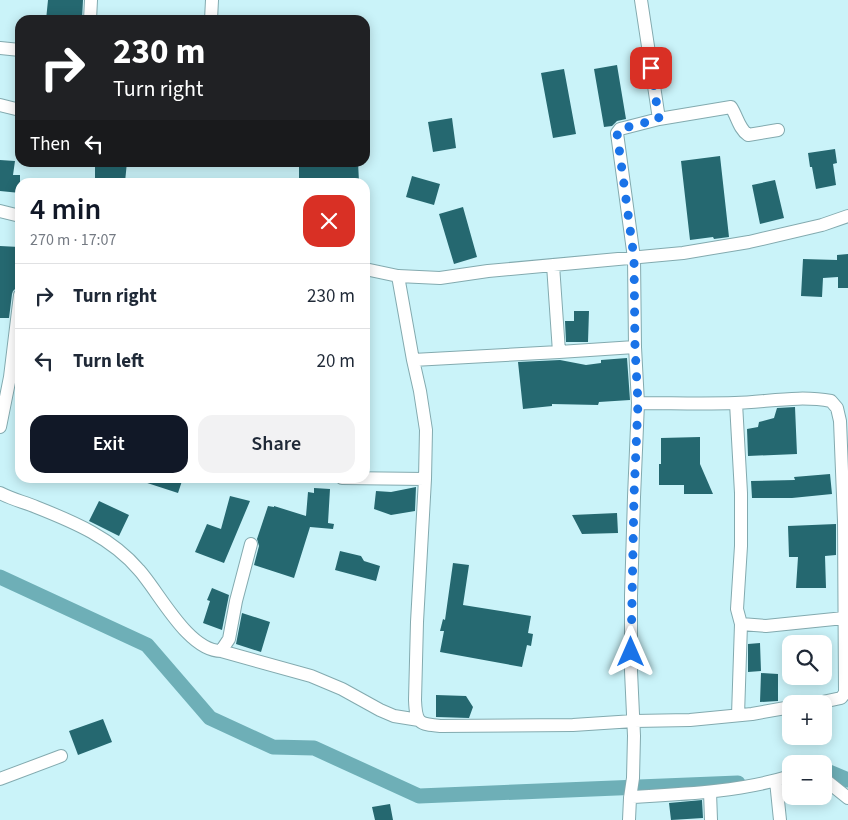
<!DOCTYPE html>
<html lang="en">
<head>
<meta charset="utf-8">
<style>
	body { margin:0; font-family:"Source Sans 3",sans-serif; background:#f2f2f3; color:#1f2937; height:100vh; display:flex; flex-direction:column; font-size:19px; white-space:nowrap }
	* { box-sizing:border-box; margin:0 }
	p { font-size:16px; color:#747a83 }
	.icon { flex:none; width:28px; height:28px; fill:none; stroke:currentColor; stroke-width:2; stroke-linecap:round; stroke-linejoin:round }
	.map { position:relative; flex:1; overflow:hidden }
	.drawer { position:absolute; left:15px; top:178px; width:355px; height:305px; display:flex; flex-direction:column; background:#fff; border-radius:15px; box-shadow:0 2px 12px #0003 }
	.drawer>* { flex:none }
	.guide { position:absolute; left:15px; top:15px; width:355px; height:152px; border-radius:15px; box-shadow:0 2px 12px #0003; background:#202124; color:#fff; overflow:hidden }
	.tools { position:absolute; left:782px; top:635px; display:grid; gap:10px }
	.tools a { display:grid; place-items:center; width:50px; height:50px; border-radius:10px; background:#fff; box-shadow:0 2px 12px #0003; font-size:25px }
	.pin { position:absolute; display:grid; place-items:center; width:42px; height:42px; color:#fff; margin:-21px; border-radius:10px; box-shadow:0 2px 8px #0006 }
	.me { position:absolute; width:55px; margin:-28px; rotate:0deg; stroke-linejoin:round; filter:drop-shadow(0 0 4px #0008) }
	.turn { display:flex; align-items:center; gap:18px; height:105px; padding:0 15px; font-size:22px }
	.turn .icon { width:65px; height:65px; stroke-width:2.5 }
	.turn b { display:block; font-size:35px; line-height:42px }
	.then { display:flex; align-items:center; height:48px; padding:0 15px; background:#0003; gap:10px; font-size:19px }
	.round { display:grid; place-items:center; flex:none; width:52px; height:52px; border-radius:15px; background:#f2f2f3 }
	.overview { display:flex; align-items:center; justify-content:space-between; height:85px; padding:0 15px }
	h1 { font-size:30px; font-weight:600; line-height:38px; color:#111827 }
	.primary-button { display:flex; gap:10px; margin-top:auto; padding:10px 15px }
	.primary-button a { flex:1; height:58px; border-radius:15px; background:#111827; color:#fff; font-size:20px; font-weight:600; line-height:58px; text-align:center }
	.primary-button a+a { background:#f2f2f3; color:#1f2937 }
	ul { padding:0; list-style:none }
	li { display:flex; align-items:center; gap:15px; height:65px; padding:0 15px; border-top:1px solid #e0e1e3 }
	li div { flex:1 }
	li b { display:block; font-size:19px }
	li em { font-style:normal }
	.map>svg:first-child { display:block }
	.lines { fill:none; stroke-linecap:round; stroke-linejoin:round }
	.canal { stroke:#6eafb7; stroke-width:15 }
	.building { fill:#256870 }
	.minor-casing { stroke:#83aaaf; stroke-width:14 }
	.minor { stroke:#fff; stroke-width:12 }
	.route { stroke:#1a73e8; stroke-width:9; stroke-dasharray:0 16.2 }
</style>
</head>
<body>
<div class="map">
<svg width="848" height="820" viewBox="0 0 848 820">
	<rect width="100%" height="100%" fill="#caf3f9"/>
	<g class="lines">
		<path class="canal" d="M0 577 147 645 210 718 273 747 314 748 419 796 738 783
			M824 773 829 772 848 780"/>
	</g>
	<path class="building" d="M48 0H83L82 20H46Z
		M617 65 626 119 617 121 612 126 604 127 594 69Z
		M564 69 576 134 553 138 541 73Z
		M452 118 456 148 433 152 428 122Z
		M835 149 837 163 833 164 836 185 816 189 812 167H810L808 153Z
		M720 156 729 237 714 239 713 237 690 240 681 161Z
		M0 160 15 161 13 175H20V193L0 191Z
		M95 162H127L125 182H95Z
		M299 162H358L359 182H299Z
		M412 176 440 184 434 205 406 197Z
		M775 180 784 218 760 224 752 185Z
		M463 207 477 257 454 264 439 214Z
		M0 246 19 247 16 288 13 291 12 294 9 318H0Z
		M848 254V288H838V277L823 278 822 297 801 296 803 259 837 260V255Z
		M574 311H589L588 342H566L565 321H574Z
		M627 358 630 400 599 402 598 405 552 404V406L523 409 518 362 560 360 586 365 601 363V360Z
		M795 407 797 454 748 456 747 429 758 427 759 422 774 418 777 408Z
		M700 437V464L713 494H684V485H659V464H661V438Z
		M830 474 832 494 792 498H752L751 481 795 480 794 477Z
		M139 478H183L178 493 138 480Z
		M416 487 415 511 391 515 374 509 376 491 391 492Z
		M314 488 330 489 328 523 334 524 333 529 310 527 294 578 254 565 259 546 257 539 268 506 274 507V506L306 516 308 492 314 493Z
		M230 496 250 501 224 563 195 552 207 524 221 529Z
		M99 501 129 515 119 536 89 521Z
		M617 513 618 533 582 534 572 515Z
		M836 524V555L825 556 826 588H796L798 557H789L788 526Z
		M340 551 361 556 364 561 380 566 376 581 335 570Z
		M453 563 469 565 463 605 531 616 528 633 533 634 531 646 527 645 522 667 440 652 444 631H440L443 619 445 620Z
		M212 588 229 595 222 630 203 623 210 601 207 600Z
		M242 613 270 622 261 652 236 644Z
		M760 643 761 671 748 672V644Z
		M761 673 778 674V701L760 702Z
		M436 695 466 696 473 707 469 718 436 717Z
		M103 719 112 742 78 755 69 731Z
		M702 800 703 818 671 820 669 803Z
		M390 804 393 820H375L372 807Z"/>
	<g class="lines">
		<g class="minor-casing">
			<path id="minor" d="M90 20 91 0
				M211 20 212 0
				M0 48 20 50
				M0 105 20 110
				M659 119 731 107C737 116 739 129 748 135L778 130
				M0 211 20 216
				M553 265 559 352 635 347
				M365 269 398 276 440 278 488 271 683 253 749 242 822 225 848 216
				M398 276 413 360 420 391 426 430 425 479 417 622 415 700C416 724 419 724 441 726L573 725 634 721 690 720 752 714 791 707
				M413 360 559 352
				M638 403C671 403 703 404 735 403 767 402 799 395 831 401L837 408 840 421 844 521 845 693 841 698 813 704
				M736 403 741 493V546L737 609 741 624 766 626 844 618
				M0 427 10 377 20 295
				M342 478 425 479
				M0 493C11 499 24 502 36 507 74 522 112 538 139 570 159 592 188 651 221 651L229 639 236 601 251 544
				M221 651 311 676 342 689 380 710 394 716 419 720
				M738 715 741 624
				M0 779 61 756
				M776 781 780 820
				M824 781 828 782 848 798
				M710 792 711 820
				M630 797C684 794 739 792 791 776
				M629 820 630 798 633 778 634 736 631 671V596L634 497 638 403 635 347 634 258 617 133 620 129 659 119 641 0"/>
		</g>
		<use href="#minor" class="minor"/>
	</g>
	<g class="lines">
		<path class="route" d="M631 652 634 496 638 403 635 347 634 258 617 133 620 129 659 119 651 68"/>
	</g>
</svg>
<div class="tools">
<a><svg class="icon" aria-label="search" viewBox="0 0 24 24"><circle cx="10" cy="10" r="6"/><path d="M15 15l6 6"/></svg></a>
<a>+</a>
<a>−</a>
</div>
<div class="pin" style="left:651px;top:68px;background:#d93025"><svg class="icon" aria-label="arrive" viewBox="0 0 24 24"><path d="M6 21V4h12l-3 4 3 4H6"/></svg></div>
<svg class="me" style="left:631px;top:652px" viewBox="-20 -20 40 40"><path d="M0-17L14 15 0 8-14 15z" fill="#1a73e8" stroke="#fff" stroke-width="4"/></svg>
<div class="guide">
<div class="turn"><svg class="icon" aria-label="right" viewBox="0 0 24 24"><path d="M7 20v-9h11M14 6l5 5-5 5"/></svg><div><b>230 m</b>Turn right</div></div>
<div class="then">Then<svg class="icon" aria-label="left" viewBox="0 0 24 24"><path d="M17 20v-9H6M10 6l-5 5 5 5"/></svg></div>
</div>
<section class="drawer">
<div class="overview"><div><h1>4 min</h1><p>270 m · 17:07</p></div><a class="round" style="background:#d93025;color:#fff"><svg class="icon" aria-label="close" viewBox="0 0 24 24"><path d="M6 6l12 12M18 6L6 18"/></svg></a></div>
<ul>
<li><svg class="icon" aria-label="right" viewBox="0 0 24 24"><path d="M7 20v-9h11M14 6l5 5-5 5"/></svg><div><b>Turn right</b></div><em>230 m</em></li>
<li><svg class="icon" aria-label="left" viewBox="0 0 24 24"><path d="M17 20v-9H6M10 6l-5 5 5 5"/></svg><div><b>Turn left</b></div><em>20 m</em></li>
</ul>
<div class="primary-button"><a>Exit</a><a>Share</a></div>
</section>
</div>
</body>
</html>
